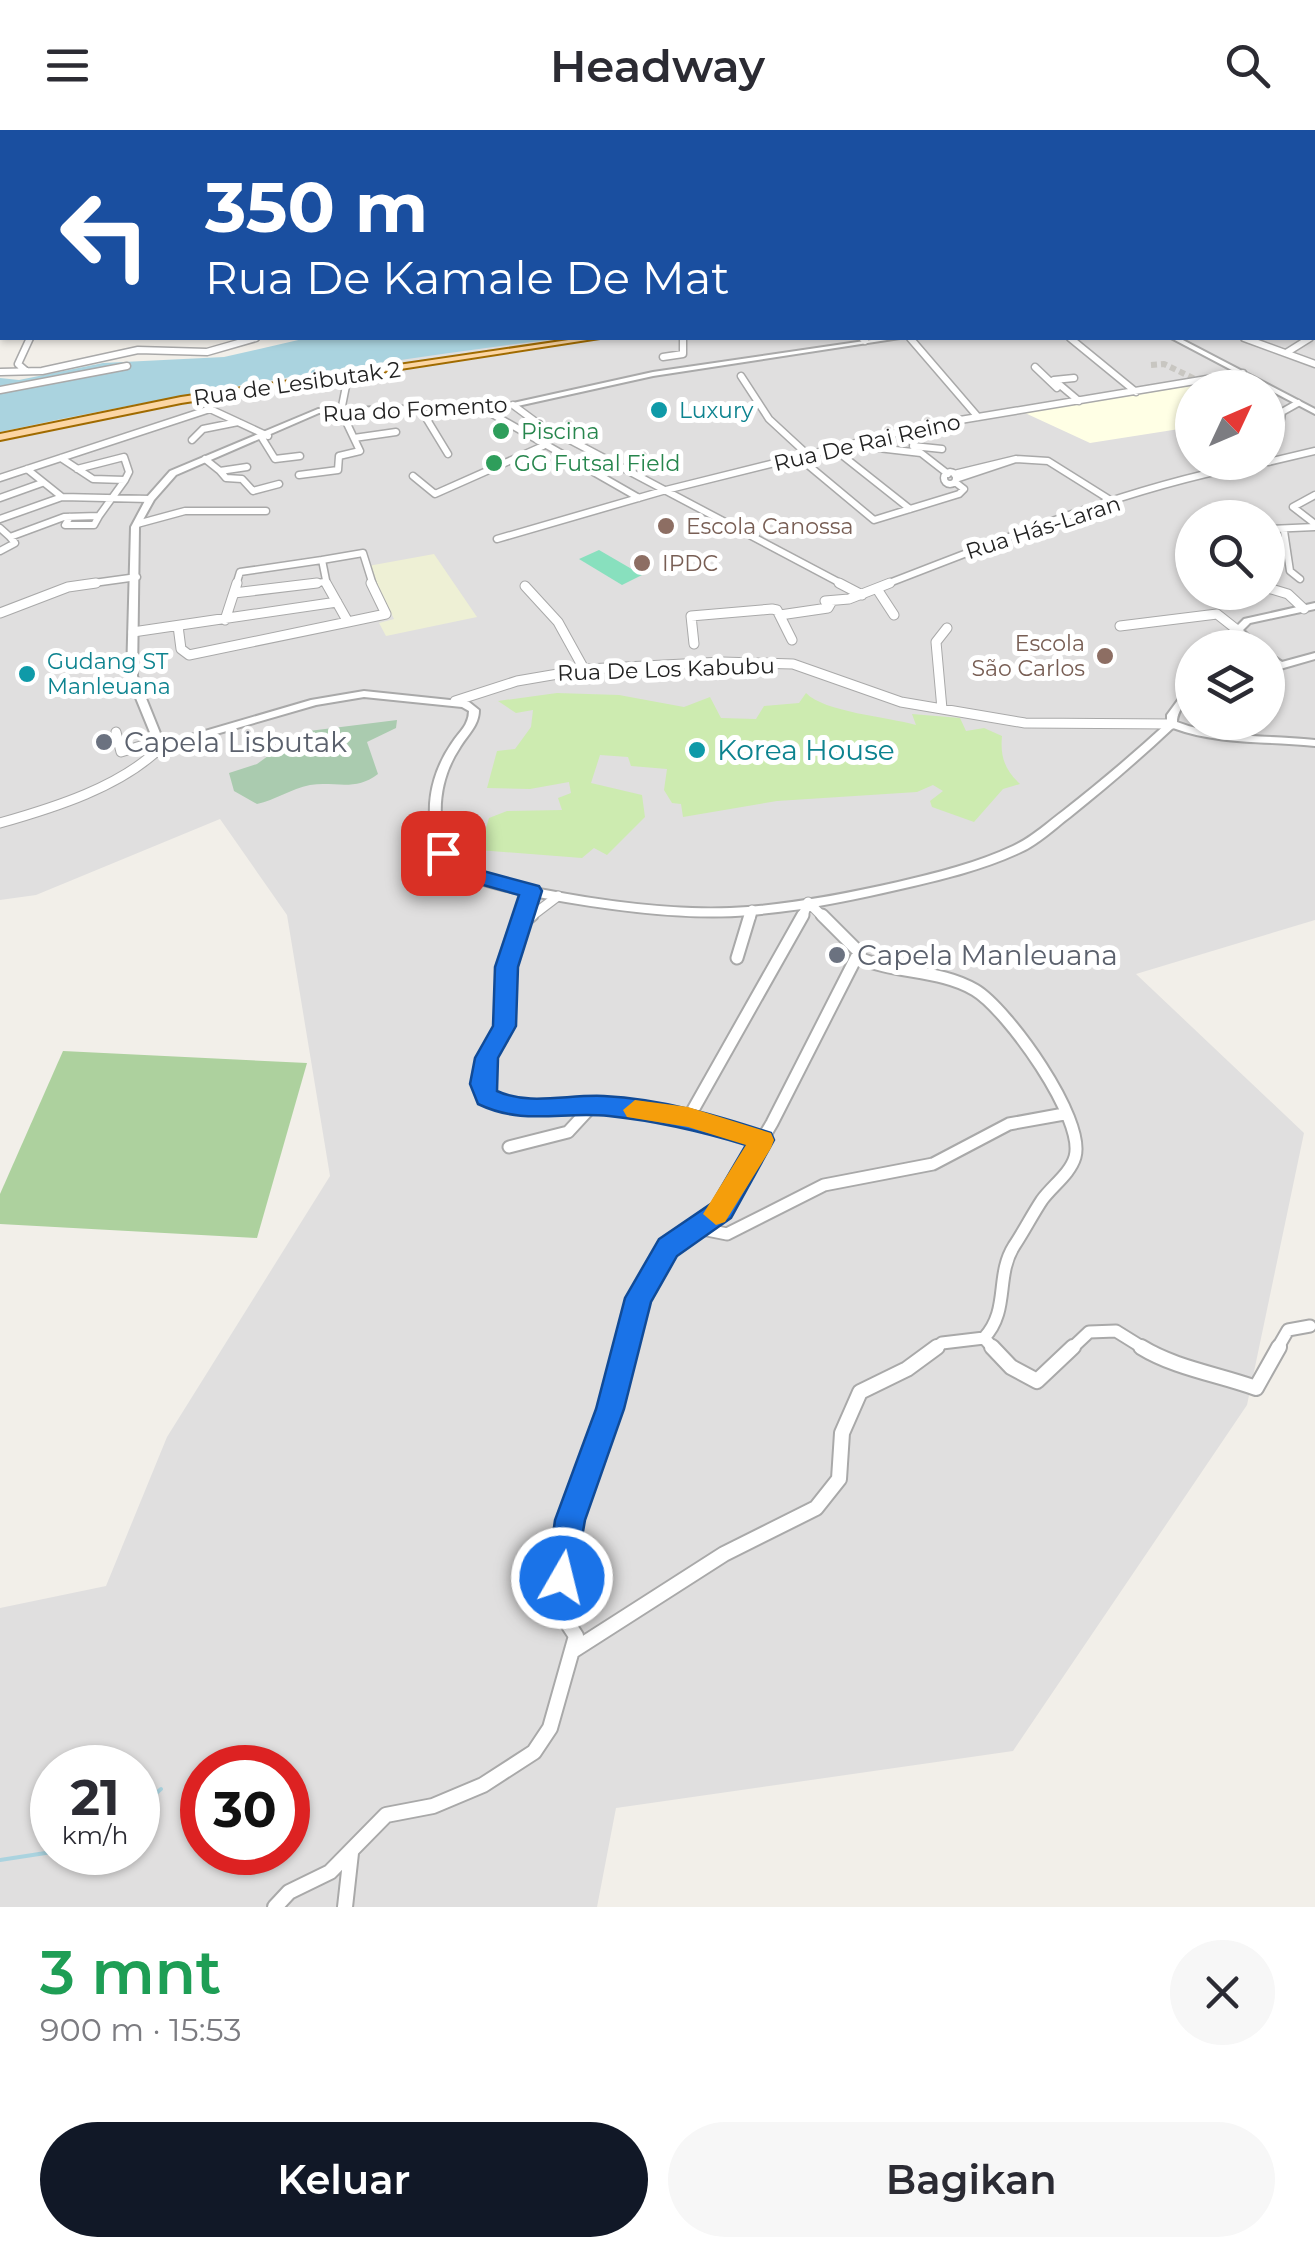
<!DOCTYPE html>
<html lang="id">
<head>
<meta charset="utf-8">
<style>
	body { margin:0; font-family:Montserrat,sans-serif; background:#f7f7f7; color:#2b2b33; height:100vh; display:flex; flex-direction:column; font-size:38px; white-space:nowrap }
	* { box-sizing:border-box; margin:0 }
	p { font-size:32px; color:#7c7c81 }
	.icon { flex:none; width:55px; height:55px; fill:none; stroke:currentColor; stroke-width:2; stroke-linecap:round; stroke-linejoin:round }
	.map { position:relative; height:1777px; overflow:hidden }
	.details { display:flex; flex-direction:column; background:#fff; flex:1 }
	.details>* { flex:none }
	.guide { position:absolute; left:0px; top:0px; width:1315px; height:210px; box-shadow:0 2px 8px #0004; background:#1a4fa0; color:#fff; overflow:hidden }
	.needle { width:65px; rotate:46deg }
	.controls { position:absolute; left:1175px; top:240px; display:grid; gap:20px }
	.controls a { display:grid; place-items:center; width:110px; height:110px; border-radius:50%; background:#fff; box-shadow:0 2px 8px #0004; font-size:50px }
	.speed { position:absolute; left:30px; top:1615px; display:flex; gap:20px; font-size:50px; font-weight:700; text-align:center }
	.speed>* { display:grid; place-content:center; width:130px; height:130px; border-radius:50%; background:#fff; box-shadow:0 2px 8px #0004; line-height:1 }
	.speed small { font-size:25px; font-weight:400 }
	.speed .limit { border:15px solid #d22; background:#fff; color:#111 }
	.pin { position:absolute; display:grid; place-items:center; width:85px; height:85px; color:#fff; margin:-42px; border-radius:20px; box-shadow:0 5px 15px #0006 }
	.me { position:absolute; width:110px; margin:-55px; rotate:8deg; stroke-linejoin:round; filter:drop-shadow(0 0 8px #0008) }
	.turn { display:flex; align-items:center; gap:35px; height:210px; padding:0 40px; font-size:45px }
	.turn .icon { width:130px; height:130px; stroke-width:2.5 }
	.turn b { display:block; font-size:70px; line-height:85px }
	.round { display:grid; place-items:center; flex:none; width:105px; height:105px; border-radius:52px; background:#f7f7f7 }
	.summary { display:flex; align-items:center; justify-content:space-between; height:170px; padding:0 40px }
	h1 { font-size:60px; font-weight:600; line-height:75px; color:#1e9e55 }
	.cta { display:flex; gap:20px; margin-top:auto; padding:20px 40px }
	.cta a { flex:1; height:115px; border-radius:60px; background:#111827; color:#fff; font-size:40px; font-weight:600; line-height:115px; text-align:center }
	.cta a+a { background:#f7f7f7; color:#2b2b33 }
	header { display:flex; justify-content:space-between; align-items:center; height:130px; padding:0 40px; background:#fff; font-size:45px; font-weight:600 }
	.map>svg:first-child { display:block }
	.residential { fill:#e0dfdf; fill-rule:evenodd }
	.education { fill:#ffffe5 }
	.farmland { fill:#eef0d5 }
	.grass { fill:#cdebb0 }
	.forest { fill:#add19e }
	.cemetery { fill:#aacbaf }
	.pitch { fill:#88e0be }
	.water { fill:#aad3df }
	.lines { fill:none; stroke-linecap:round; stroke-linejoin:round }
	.stream { stroke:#aad3df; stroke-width:4 }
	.minor-tunnel { stroke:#c8c6c1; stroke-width:6; stroke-dasharray:6 4; stroke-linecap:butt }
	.minor-far4-casing { stroke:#a9a9a9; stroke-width:6 }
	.minor-far3-casing { stroke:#a9a9a9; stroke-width:9 }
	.minor-far2-casing { stroke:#a9a9a9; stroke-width:11 }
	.minor-far1-casing { stroke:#a9a9a9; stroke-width:15 }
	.minor-casing { stroke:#a9a9a9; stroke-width:18 }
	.tertiary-casing { stroke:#a9a9a9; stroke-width:4 }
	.primary-casing { stroke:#a06b00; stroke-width:4 }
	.minor-far4 { stroke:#fff; stroke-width:5 }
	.minor-far3 { stroke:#fff; stroke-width:6 }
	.minor-far2 { stroke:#fff; stroke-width:9 }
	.minor-far1 { stroke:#fff; stroke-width:11 }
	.minor { stroke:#fff; stroke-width:14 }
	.tertiary { fill:#fff; fill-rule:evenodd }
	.primary { fill:#fcd6a4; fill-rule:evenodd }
	.route { fill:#1a73e8; stroke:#114b97; stroke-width:2.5 }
	.slow { fill:#f59e0b }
	.culture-dot { fill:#0f9aa8; stroke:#fff; stroke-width:4 }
	.leisure-dot { fill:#2e9e5b; stroke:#fff; stroke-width:4 }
	.education-dot { fill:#8d6e63; stroke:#fff; stroke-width:4 }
	.worship-dot { fill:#6b7280; stroke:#fff; stroke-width:4 }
	.labels { text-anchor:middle; stroke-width:10; stroke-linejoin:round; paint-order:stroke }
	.far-street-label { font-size:22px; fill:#222; stroke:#fff }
	.far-culture-label { font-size:22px; fill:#0d838f; stroke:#fff; text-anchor:start }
	.far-leisure-label { font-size:22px; fill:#27864d; stroke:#fff; text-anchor:start }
	.far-education-label { font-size:22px; fill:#785e54; stroke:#fff; text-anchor:start }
	.worship-label { font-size:28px; fill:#5b616d; stroke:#fff; text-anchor:start }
	.culture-label { font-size:28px; fill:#0d838f; stroke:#fff; text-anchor:start }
</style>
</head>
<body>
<header><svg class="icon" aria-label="menu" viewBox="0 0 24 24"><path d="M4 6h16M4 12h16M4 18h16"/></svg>Headway<svg class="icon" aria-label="search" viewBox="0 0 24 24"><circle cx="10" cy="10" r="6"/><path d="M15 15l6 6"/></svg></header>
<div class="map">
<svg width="1315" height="1777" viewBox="0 0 1315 1777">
	<rect width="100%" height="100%" fill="#f2efe9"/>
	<path class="residential" d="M1315 48V790L1136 844 1304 1003 1247 1275 1013 1621 616 1678 597 1777H0V1478L106 1456 167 1307 330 1046 287 785 220 689 36 765 0 770V305L112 279 517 208H1312ZM1192 258H1268V332H1192ZM1192 388H1268V462H1192ZM1192 518H1268V592H1192ZM52 1638H138V1722H52ZM202 1638H288V1722H202Z"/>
	<path class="education" d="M1202 254 1206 257 1192 258V297L1090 313 1025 283Z"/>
	<path class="farmland" d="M434 424 477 487 386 506 379 493 394 489 368 436Z"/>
	<path class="grass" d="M557 563 619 565 684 577 710 567 721 588 756 589 764 576 799 573 806 563C824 582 888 587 916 595L912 584 960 588 966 601 984 598 1002 606C1000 627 1005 640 1020 654L1003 659 974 692 932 677 930 671 943 661 933 655 917 662 777 671 683 687 681 674 672 673 664 660 667 639 631 636 628 627 600 625 591 653 642 665 645 687 607 725 594 718 582 728 453 718 449 700 486 698 489 688 507 681 562 680 558 668 571 663 569 652 530 659 487 658 497 621 515 619 531 597 533 580 516 583 498 571Z"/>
	<path class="forest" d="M63 921 307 933 257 1108 0 1094V1064Z"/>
	<path class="cemetery" d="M397 590 396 598 367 612 378 644C355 662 335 651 310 655 291 659 275 670 257 674L234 661 229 643 257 634 301 602Z"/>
	<path class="pitch" d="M599 420 642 445 622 455 579 429Z"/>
	<path class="water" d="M307 208H564C374 231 187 262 0 302V248L19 250 103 233 224 227Z"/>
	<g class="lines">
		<path class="stream" d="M138 1679 161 1659
			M0 1730 52 1722"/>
		<path class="minor-tunnel" d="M1151 235 1164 234 1199 251"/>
		<g class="minor-far4-casing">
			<path id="minor-far4" d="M467 0 476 2
				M777 0 786 2
				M1185 0 1195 2
				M708 2 717 0
				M876 2 884 0
				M912 2 920 0
				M956 2 965 0
				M1034 2 1043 0
				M1228 2 1247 0
				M1271 2 1287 0"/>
		</g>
		<g class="minor-far3-casing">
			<path id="minor-far3" d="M862 208 865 211
				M910 208 978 287
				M1070 208 1136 262
				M1244 208 1315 234
				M1286 223 1310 208
				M663 227 683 224V208
				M1035 237 1057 258
				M26 241 18 234 30 208
				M0 242 42 241 138 220 207 222 256 208
				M741 246 769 289 808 325
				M1074 248 1054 250 1079 271
				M0 260 127 236
				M513 275 536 292 844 455
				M480 277 639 368
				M420 278 448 324
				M1281 289 1282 282 1298 273
				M262 308 275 329 300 326
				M354 308 396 302
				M192 310 203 299 238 292
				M861 316 921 323 948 344
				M913 316 942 319
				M838 322 910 379
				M811 328 802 330 874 390 959 364 964 359 955 352
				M205 329 220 341 247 337
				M1016 329 1048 331 1115 373
				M1268 332 1315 321
				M27 339 62 367
				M77 339 124 327 129 342 125 350
				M220 341 226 348 242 349 253 361 279 354
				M944 348a6 6 0 1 1 12 0a6 6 0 1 1-12 0Z
				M954 344 1016 329 959 348
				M299 345 338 340 339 326 360 321 341 281 348 246
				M413 346 435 364 543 316
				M0 348 210 279 268 306
				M1315 365 1293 377 1315 394
				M0 368 42 353
				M70 387 65 395H94L99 386
				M0 389 62 367 150 369
				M137 394 185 381H266
				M0 398 10 407 64 387 99 386 125 350 93 349 61 328
				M1268 399 1315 397
				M1284 401 1290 441 1300 449
				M497 409 666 360 924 296 1243 243
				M1268 419 1286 418
				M0 421 15 413 10 407
				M322 430 363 423 373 455
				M79 455 137 447
				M236 455 240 442 322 430 327 455
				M297 455 325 452
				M884 455C1007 408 1134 354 1264 332"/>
		</g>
		<g class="minor-far2-casing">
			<path id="minor-far2" d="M839 453 862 465
				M525 456 558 492 584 539
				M1268 458 1288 464 1304 479
				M877 459 894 485
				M234 463 317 453
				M825 471 849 469 890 453
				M0 483 68 457 96 453
				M780 485 828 478 832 471
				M225 490 237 453
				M348 492 386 484 371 453
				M178 496 181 519 189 525 348 492 326 453
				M1120 496 1217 484 1236 499
				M133 502 337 472
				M694 514 691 486 772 479 777 480 792 510
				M455 571 517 551 587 539 722 532 793 534 901 572 1025 593 1172 594
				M942 579 936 512 947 498
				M116 602 121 622 160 610
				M0 693C53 678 121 657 161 617
				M523 788 531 761
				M529 788 558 766
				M750 788 752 780
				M802 788 808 772 824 788"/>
		</g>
		<g class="minor-far1-casing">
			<path id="minor-far1" d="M524 785 502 857 504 896 487 928 482 954 487 967C519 988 585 974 625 979 672 985 717 997 762 1011
				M521 794 532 785
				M857 827C894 844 940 839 975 860 1007 879 1086 989 1075 1027 1070 1044 1052 1056 1042 1070 1032 1085 1024 1101 1014 1116 995 1146 1010 1180 984 1208
				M737 828 750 785
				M689 987 803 785
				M509 1017 568 1002 592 976
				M697 1098 727 1104 824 1055 933 1034 1009 994 1064 984
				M625 1219 638 1169 668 1117 721 1080 772 993 859 822 822 785
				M934 1219 942 1213 984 1208 994 1219
				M1071 1219 1089 1202 1116 1201 1145 1219
				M1277 1219 1288 1200 1310 1196"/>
		</g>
		<g class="minor-casing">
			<path id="minor" d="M992 1217 1011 1237 1037 1251 1073 1217
				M1141 1217C1175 1238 1217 1244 1256 1258L1279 1217
				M574 1520 724 1424 816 1378 839 1349 842 1303 860 1262 907 1239 937 1217
				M275 1777 289 1762 330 1742 386 1685 433 1676 483 1655 534 1622 550 1598 576 1506C571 1498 563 1488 560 1479 546 1442 613 1266 626 1217
				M345 1777 351 1723"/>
		</g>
		<g class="tertiary-casing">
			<path id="tertiary" d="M1315 26V30L1312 31V27Z
				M1315 122V126L1312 127V123Z
				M885 208H900L653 246 513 277 319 283 176 345 154 370 139 397 137 546 164 613 311 570 364 561 469 572 479 580C479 596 467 605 459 619 440 648 434 688 450 720 465 749 516 755 545 760 607 772 685 782 748 777 798 773 849 763 898 752 936 743 977 733 1013 716 1031 708 1047 693 1063 681 1099 653 1133 624 1167 593V585L1189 555 1192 554C1192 570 1177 577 1177 592 1221 609 1269 605 1315 610V616C1268 611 1219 615 1173 598 1140 629 1106 658 1070 687 1054 699 1039 714 1021 722 985 739 944 749 905 758 854 770 801 781 749 785 683 791 603 779 538 767 504 761 456 755 439 721 422 685 430 645 452 613 459 602 469 595 469 581L462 577 364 567 316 575 161 620 156 617 127 546 131 397 147 367 170 341 318 279 513 273 653 242Z
				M1171 208H1179L1315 279V284Z
				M1315 473V479L1250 493 1243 500 1262 518H1252L1238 506 1228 518H1218L1233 501V497L1237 496 1244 489Z
				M1268 522 1282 532 1315 523V529L1280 539 1268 530Z"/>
		</g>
		<g class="primary-casing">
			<path id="primary" d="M1312 167H1315V172H1312Z
				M582 208H600L181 273 0 310V304L181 267Z"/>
		</g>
		<use href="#minor-far4" class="minor-far4"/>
		<use href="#minor-far3" class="minor-far3"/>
		<use href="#minor-far2" class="minor-far2"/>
		<use href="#minor-far1" class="minor-far1"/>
		<use href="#minor" class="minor"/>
		<use href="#tertiary" class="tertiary"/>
		<use href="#primary" class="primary"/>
	</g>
	<path class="route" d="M443 716 472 738 539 756 542 761 518 837 516 896 498 928 497 961C529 976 569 964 604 966 662 969 716 985 771 1003L774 1010 731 1088 677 1126 651 1172 624 1279 585 1390 573 1459 562 1464 551 1459 547 1448 555 1390 596 1279 625 1168 659 1109 712 1073 746 1015C700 1001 657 991 609 986 561 981 524 996 478 974L470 954 475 928 493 896 495 837 519 765 458 748 433 723Z"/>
	<path class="slow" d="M635 970 688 977 771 1003 774 1010 771 1018 725 1092 716 1095 703 1084 746 1015 688 997 627 987 623 980Z"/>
	<g class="culture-dot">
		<circle cx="659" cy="280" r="10"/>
		<circle cx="27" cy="544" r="10"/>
		<circle cx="697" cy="620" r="10"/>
	</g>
	<g class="leisure-dot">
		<circle cx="501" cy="301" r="10"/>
		<circle cx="494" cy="333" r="10"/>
	</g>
	<g class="education-dot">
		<circle cx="666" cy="396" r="10"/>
		<circle cx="642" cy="433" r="10"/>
		<circle cx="1105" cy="526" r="10"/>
	</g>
	<g class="worship-dot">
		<circle cx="104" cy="612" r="10"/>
		<circle cx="837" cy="825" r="10"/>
	</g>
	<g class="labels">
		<g class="far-street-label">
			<text transform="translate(297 253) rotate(-8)" y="8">Rua de Lesibutak 2</text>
			<text transform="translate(415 279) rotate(-3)" y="8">Rua do Fomento</text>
			<text transform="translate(867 312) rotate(-13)" y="8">Rua De Rai Reino</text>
			<text transform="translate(1043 397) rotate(-18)" y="8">Rua Hás-Laran</text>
			<text transform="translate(666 539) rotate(-2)" y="8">Rua De Los Kabubu</text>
		</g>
		<g class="far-culture-label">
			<text x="679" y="288">Luxury</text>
			<text x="47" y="539">Gudang ST<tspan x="47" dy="25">Manleuana</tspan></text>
		</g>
		<g class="far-leisure-label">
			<text x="521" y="309">Piscina</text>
			<text x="514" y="341">GG Futsal Field</text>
		</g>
		<g class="far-education-label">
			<text x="686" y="404">Escola Canossa</text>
			<text x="662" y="441">IPDC</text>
			<text x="1085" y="521" text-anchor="end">Escola<tspan x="1085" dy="25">São Carlos</tspan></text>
		</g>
		<g class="worship-label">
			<text x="124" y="622">Capela Lisbutak</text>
			<text x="857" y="835">Capela Manleuana</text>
		</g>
		<g class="culture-label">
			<text x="717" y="630">Korea House</text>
		</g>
	</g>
</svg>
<div class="controls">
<a><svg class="needle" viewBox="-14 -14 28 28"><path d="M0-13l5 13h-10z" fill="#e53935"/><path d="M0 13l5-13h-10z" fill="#7c7c81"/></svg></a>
<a><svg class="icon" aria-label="search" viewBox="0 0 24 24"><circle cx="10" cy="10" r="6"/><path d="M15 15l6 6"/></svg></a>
<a><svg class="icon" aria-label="layers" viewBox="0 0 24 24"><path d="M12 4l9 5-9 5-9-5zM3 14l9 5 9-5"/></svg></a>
</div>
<div class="speed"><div>21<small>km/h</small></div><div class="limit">30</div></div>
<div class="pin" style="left:443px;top:723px;background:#d93025"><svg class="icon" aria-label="arrive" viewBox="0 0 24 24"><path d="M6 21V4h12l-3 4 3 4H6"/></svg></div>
<svg class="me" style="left:562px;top:1448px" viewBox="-20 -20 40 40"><circle r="17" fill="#1a73e8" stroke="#fff" stroke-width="3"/><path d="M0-11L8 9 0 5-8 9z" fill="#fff"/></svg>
<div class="guide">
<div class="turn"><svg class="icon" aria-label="left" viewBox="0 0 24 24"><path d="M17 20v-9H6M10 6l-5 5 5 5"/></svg><div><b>350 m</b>Rua De Kamale De Mat</div></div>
</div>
</div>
<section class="details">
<div class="summary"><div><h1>3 mnt</h1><p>900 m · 15:53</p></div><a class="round"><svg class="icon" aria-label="close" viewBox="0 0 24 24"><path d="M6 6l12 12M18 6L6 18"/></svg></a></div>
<div class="cta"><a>Keluar</a><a>Bagikan</a></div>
</section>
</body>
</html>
